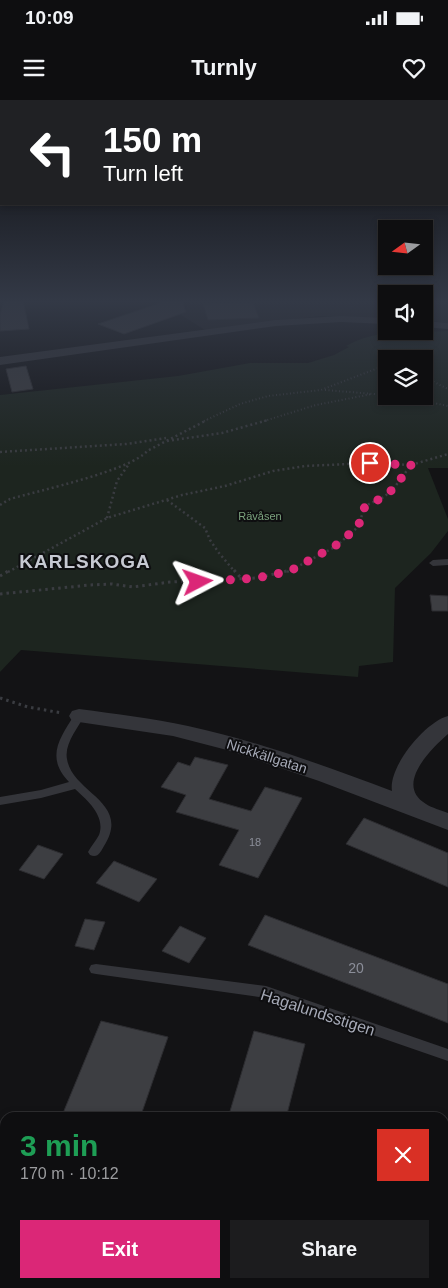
<!DOCTYPE html>
<html lang="en">
<head>
<meta charset="utf-8">
<style>
	body { margin:0; font-family:Helvetica,sans-serif; background:#1c1c1e; color:#f1f3f6; height:100vh; display:flex; flex-direction:column; font-size:19px; white-space:nowrap }
	* { box-sizing:border-box; margin:0 }
	p { font-size:16px; color:#9b9c9f }
	.icon { flex:none; width:28px; height:28px; fill:none; stroke:currentColor; stroke-width:2; stroke-linecap:round; stroke-linejoin:round }
	.map { position:relative; flex:1; overflow:hidden }
	.side { position:absolute; left:0px; top:1012px; width:449px; height:176px; display:flex; flex-direction:column; background:#0e0e10; border-radius:15px 15px 0 0; box-shadow:0 2px 8px #0003,0 0 0 1px #2e2e30 }
	.side>* { flex:none }
	.top-card { position:absolute; left:0px; top:0px; width:449px; height:105px; box-shadow:0 2px 8px #0003,0 0 0 1px #2e2e30; background:#202124; color:#fff; overflow:hidden }
	.needle { width:32px; rotate:255deg }
	.fabs { position:absolute; left:378px; top:120px; display:grid; gap:10px }
	.fabs a { display:grid; place-items:center; width:55px; height:55px; border-radius:0px; background:#0e0e10; box-shadow:0 2px 8px #0003,0 0 0 1px #2e2e30; font-size:25px }
	.pin { position:absolute; display:grid; place-items:center; width:42px; height:42px; color:#fff; margin:-21px; border:2px solid #fff; border-radius:50%; box-shadow:0 1px 5px #0007 }
	.me { position:absolute; width:55px; margin:-28px; rotate:86deg; stroke-linejoin:round; filter:drop-shadow(0 0 4px #0008) }
	.turn { display:flex; align-items:center; gap:18px; height:105px; padding:0 20px; font-size:22px }
	.turn .icon { width:65px; height:65px; stroke-width:2.5 }
	.turn b { display:block; font-size:35px; line-height:42px }
	.round { display:grid; place-items:center; flex:none; width:52px; height:52px; border-radius:0px; background:#1c1c1e }
	.head { display:flex; align-items:center; justify-content:space-between; height:85px; padding:0 20px }
	h1 { font-size:30px; font-weight:800; line-height:38px; color:#1e9e55 }
	.button { display:flex; gap:10px; margin-top:auto; padding:10px 20px }
	.button a { flex:1; height:58px; border-radius:0px; background:#db2777; color:#fff; font-size:20px; font-weight:800; line-height:58px; text-align:center }
	.button a+a { background:#1c1c1e; color:#f1f3f6 }
	.status { display:flex; justify-content:space-between; align-items:center; height:35px; padding:0 25px; background:#0e0e10; direction:ltr }
	.status svg { height:14px; fill:currentColor }
	header { display:flex; justify-content:space-between; align-items:center; height:65px; padding:0 20px; background:#0e0e10; font-size:22px; font-weight:800 }
	.map>svg:first-child { display:block }
	.built { fill:#1f1f22 }
	.green { fill:#1d251f; fill-rule:evenodd }
	.building { fill:#3d3e42; stroke:#2d2d31 }
	.lines { fill:none; stroke-linecap:round; stroke-linejoin:round }
	.path-far2 { stroke:#3a3c41; stroke-width:2; stroke-dasharray:1 2.5; stroke-linecap:butt }
	.path-far1 { stroke:#3a3c41; stroke-width:2.5; stroke-dasharray:2 3; stroke-linecap:butt }
	.path { stroke:#3a3c41; stroke-width:3; stroke-dasharray:2.5 4; stroke-linecap:butt }
	.service { fill:#34353a; fill-rule:evenodd }
	.minor { fill:#34353a; fill-rule:evenodd }
	.route { stroke:#db2777; stroke-width:9; stroke-dasharray:0 16.2 }
	.labels { text-anchor:middle; stroke-width:4; stroke-linejoin:round; paint-order:stroke }
	.far-park-label { font-size:11px; fill:#7ba27e; stroke:#0e0e10 }
	.number-label { font-size:11px; fill:#8b8e99 }
	.street-label { font-size:14px; fill:#a5a9b6; stroke:#0e0e10 }
	.near-number-label { font-size:14px; fill:#8b8e99 }
	.near-street-label { font-size:16px; fill:#a5a9b6; stroke:#0e0e10 }
	.district-label { font-size:19px; font-weight:bold; letter-spacing:1px; fill:#c6c9d2; stroke:#0e0e10 }
</style>
</head>
<body>
<div class="status"><b>10:09</b><svg viewBox="0 0 49 12"><path d="M0 12V9h3v3zM5 12V6h3v6zM10 12V3h3v9zM15 12V0h3v12zM26 1h20v11H26zM47 4h2v5h-2z"/></svg></div>
<header><svg class="icon" aria-label="menu" viewBox="0 0 24 24"><path d="M4 6h16M4 12h16M4 18h16"/></svg>Turnly<svg class="icon" aria-label="heart" viewBox="0 0 24 24"><path d="M12 20l-8-8c-3-5 5-10 8-4 3-6 11-1 8 4z"/></svg></header>
<div class="map">
<svg width="448" height="1188" viewBox="0 0 448 1188">
	<rect width="100%" height="100%" fill="#131315"/>
	<path class="built" d="M192 200H386V218L320 216 205 230 181 215Z
		M424 200H446L448 202V223L424 220Z"/>
	<path class="green" d="M448 231V368H428L448 419V431L431 453 395 488 393 562 359 566 358 577 21 550 0 572V295L178 276 250 263H308L334 255 349 247 346 246C377 228 414 233 448 231ZM386 259H424V296H386Z"/>
	<path class="building" d="M4 200H23L29 229 0 231V215Z
		M159 200H182L186 212 124 234 98 224 160 203Z
		M253 202 259 218 208 220 203 204Z
		M26 266 33 289 12 292 6 269Z
		M430 495 448 496V511H432Z
		M195 657 228 665 209 699 251 711 265 687 302 698 258 778 219 765 239 730 176 712 186 695 161 687 178 662 190 666Z
		M364 718 448 753V787L346 744Z
		M38 745 63 754 44 779 19 770Z
		M114 761 157 779 139 802 96 783Z
		M265 815 448 884V923L248 845Z
		M85 819 105 822 94 850 75 846Z
		M180 826 206 838 189 863 162 851Z
		M101 921 168 937 140 1018H61Z
		M254 931 305 944 286 1018H228Z"/>
	<g class="lines">
		<path class="path-far2" d="M348 200 352 208
			M424 277 448 289
			M325 290 386 295
			M402 296 448 306
			M204 321 240 304 268 296 321 290 386 265
			M264 321 316 305 372 294"/>
		<path class="path-far1" d="M167 341 222 333 268 320
			M0 352 126 344 166 338
			M167 400 205 428 210 440 219 453 235 472
			M0 405 10 399C38 391 132 370 147 351L207 320
			M107 418 117 381 129 364
			M8 472 107 418 182 395 225 386 273 371 305 366 370 363 410 365
			M287 472 335 447 358 427 365 406 384 397 394 388 411 365 448 354"/>
		<path class="path" d="M234 470 241 478
			M0 476 10 470
			M0 494 90 485 112 484 133 487 170 482 257 478 291 470
			M0 598 28 607 62 613"/>
		<path class="service" d="M448 459V465L433 466 429 463 433 460Z
			M79 613 84 616C78 628 64 644 67 659 72 693 132 702 104 746 100 753 98 758 90 755L88 752C91 746 96 741 99 735 106 716 87 700 75 689L41 698 0 705V697L41 690 69 682C45 657 60 638 75 614Z
			M96 864 266 886 448 949V961L266 898 96 874 91 873 89 869 91 865Z
			M0 1083H5V1099H0Z
			M341 1184H370L371 1188H342Z"/>
		<path class="minor" d="M341 216 386 218V224L341 222 276 226 0 265V257L276 220Z
			M424 221 448 223V229L424 227Z
			M79 609C116 614 152 618 188 626 258 641 325 666 392 691 388 667 425 622 448 616V634C431 649 394 685 426 704 432 708 441 710 448 713V730L319 681 227 650 173 636 72 621 69 616 72 611Z
			M448 1051V1094L444 1095V1053Z
			M444 1136 448 1137V1171L444 1170Z
			M397 1184H431L430 1188H396Z"/>
	</g>
	<linearGradient id="sky" x2="0" y2="1"><stop stop-color="#0a0a0c"/><stop offset="0.55" stop-color="#333946"/><stop offset="1" stop-color="#333946" stop-opacity="0"/></linearGradient>
	<rect width="448" height="366" fill="url(#sky)"/>
	<g class="lines">
		<path class="route" d="M198 482 257 478 290 471 335 446 358 427 365 406 384 397 394 388 411 365 370 363"/>
	</g>
	<g class="labels">
		<g class="far-park-label">
			<text x="260" y="420">Rävåsen</text>
		</g>
		<g class="number-label">
			<text x="255" y="746">18</text>
		</g>
		<g class="street-label">
			<text transform="translate(267 656) rotate(18)" y="5">Nickkällgatan</text>
		</g>
		<g class="near-number-label">
			<text x="356" y="873">20</text>
		</g>
		<g class="near-street-label">
			<text transform="translate(318 912) rotate(18)" y="6">Hagalundsstigen</text>
		</g>
		<g class="district-label">
			<text x="85" y="468">KARLSKOGA</text>
		</g>
	</g>
</svg>
<div class="fabs">
<a><svg class="needle" viewBox="-14 -14 28 28"><path d="M0-13l5 13h-10z" fill="#e53935"/><path d="M0 13l5-13h-10z" fill="#9b9c9f"/></svg></a>
<a><svg class="icon" aria-label="sound" viewBox="0 0 24 24"><path d="M4 9h4l5-4v14l-5-4H4zM17 9q2 3 0 6"/></svg></a>
<a><svg class="icon" aria-label="layers" viewBox="0 0 24 24"><path d="M12 4l9 5-9 5-9-5zM3 14l9 5 9-5"/></svg></a>
</div>
<div class="pin" style="left:370px;top:363px;background:#d93025"><svg class="icon" aria-label="arrive" viewBox="0 0 24 24"><path d="M6 21V4h12l-3 4 3 4H6"/></svg></div>
<svg class="me" style="left:198px;top:482px" viewBox="-20 -20 40 40"><path d="M0-17L14 15 0 8-14 15z" fill="#db2777" stroke="#fff" stroke-width="4"/></svg>
<div class="top-card">
<div class="turn"><svg class="icon" aria-label="left" viewBox="0 0 24 24"><path d="M17 20v-9H6M10 6l-5 5 5 5"/></svg><div><b>150 m</b>Turn left</div></div>
</div>
<section class="side">
<div class="head"><div><h1>3 min</h1><p>170 m · 10:12</p></div><a class="round" style="background:#d93025;color:#fff"><svg class="icon" aria-label="close" viewBox="0 0 24 24"><path d="M6 6l12 12M18 6L6 18"/></svg></a></div>
<div class="button"><a>Exit</a><a>Share</a></div>
</section>
</div>
</body>
</html>
